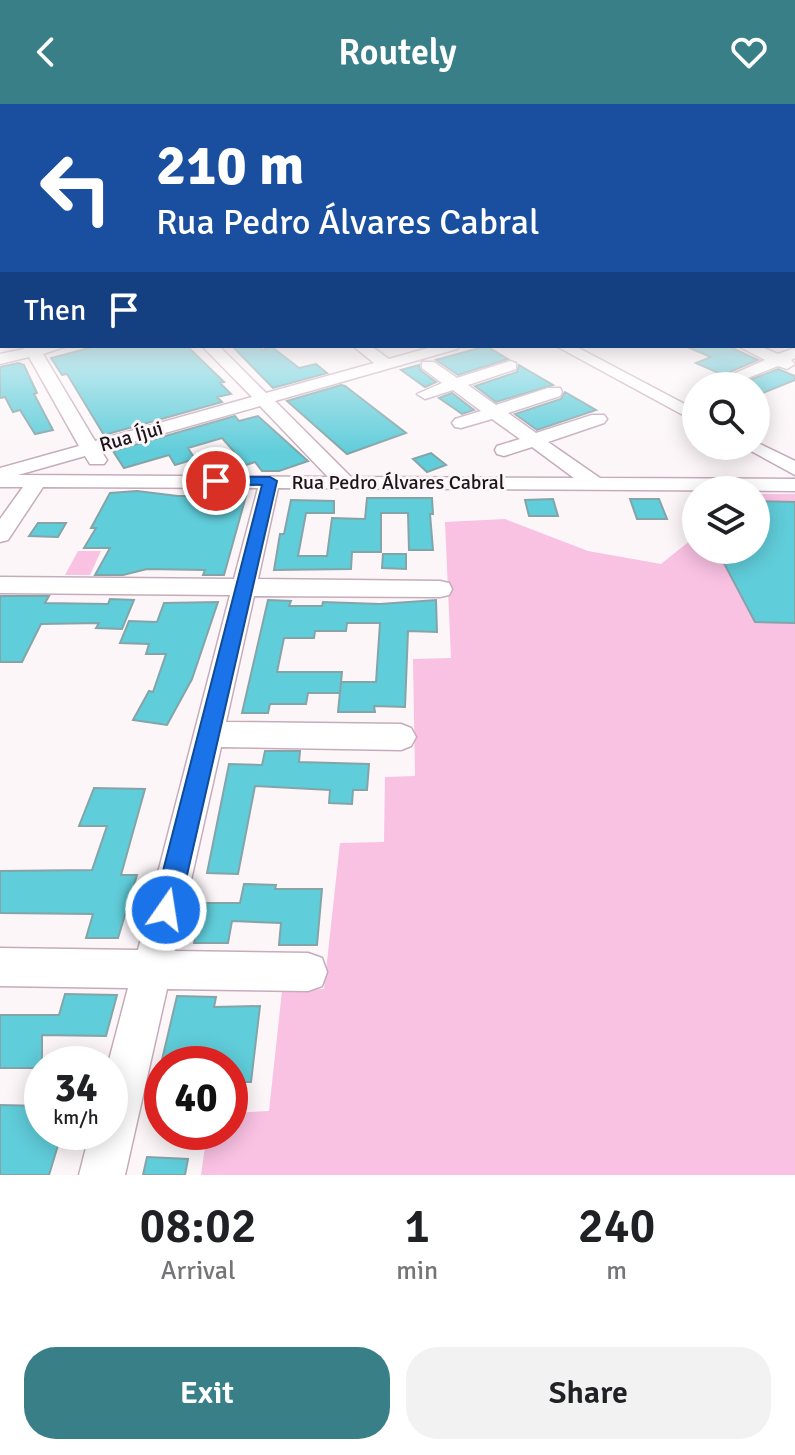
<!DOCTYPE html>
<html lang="en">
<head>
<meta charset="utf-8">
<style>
	body { margin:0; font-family:Signika,sans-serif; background:#f2f2f2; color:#202124; height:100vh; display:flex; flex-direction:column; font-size:30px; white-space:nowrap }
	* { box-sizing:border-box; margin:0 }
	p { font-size:26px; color:#757577 }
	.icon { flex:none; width:44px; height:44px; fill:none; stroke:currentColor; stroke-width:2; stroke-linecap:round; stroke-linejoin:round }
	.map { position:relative; height:1071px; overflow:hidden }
	.panel { display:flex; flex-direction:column; background:#fff; flex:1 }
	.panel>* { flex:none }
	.banner { position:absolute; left:0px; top:0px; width:796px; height:244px; box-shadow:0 4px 20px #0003; background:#1a4fa0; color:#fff; overflow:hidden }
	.buttons { position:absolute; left:682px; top:268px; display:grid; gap:16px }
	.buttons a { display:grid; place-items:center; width:88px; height:88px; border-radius:50%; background:#fff; box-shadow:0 4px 20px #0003; font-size:40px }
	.speed { position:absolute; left:24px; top:942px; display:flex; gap:16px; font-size:40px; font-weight:700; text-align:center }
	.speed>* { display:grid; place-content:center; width:104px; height:104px; border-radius:50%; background:#fff; box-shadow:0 4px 20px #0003; line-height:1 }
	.speed small { font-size:20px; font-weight:400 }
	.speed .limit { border:12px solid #d22; background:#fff; color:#111 }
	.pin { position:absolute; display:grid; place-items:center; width:68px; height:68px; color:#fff; margin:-34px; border:4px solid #fff; border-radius:50%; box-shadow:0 2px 8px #0007 }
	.me { position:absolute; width:88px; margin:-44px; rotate:13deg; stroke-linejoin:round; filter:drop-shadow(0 0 6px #0008) }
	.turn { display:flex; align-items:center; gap:28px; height:168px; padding:0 24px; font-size:36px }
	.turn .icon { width:104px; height:104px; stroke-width:2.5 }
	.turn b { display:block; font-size:56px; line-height:68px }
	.then { display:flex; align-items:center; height:76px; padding:0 24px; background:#0003; gap:16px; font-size:30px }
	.eta { display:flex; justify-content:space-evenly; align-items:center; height:136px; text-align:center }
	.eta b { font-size:48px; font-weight:600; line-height:56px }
	.primary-button { display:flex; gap:16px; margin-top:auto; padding:16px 24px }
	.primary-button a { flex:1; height:92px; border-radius:32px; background:#387f88; color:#fff; font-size:32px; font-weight:600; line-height:92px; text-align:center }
	.primary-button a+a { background:#f2f2f2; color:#202124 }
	header { display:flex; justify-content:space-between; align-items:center; height:104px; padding:0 24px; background:#387f88; color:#fff; font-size:36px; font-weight:600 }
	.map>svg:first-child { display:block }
	.green { fill:#f9c1e2 }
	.building { fill:#60cdda; stroke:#84a4a8; stroke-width:2; fill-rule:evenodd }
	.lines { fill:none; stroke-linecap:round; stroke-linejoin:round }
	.minor-casing { stroke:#c6acbb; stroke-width:3 }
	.minor { fill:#fff; fill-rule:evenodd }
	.route { fill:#1a73e8; stroke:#114b97; stroke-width:2 }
	.labels { text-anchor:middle; stroke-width:6; stroke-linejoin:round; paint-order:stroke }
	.far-street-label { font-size:20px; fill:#1e151a; stroke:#fcf6f9 }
</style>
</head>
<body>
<header><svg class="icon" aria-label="back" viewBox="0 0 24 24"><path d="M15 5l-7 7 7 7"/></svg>Routely<svg class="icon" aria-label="heart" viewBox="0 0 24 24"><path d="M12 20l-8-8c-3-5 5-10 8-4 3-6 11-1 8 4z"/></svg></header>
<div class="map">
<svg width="795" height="1071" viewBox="0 0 795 1071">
	<rect width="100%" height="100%" fill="#fcf6f9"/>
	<path class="green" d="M756 390H795V1071H201L207 1028H230V1009L269 1007 282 887 324 885 340 739 384 738 385 673 415 672 413 555 451 554 445 418 505 415 588 447 661 460 696 432V446H756Z
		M78 447H101L90 471H65Z"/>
	<path class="building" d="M97 242H187L224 278 220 279 231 290 217 293 222 298 104 331 67 270 62 271 51 254Z
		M232 242H258L262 246 272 243 299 264 316 260 327 269 273 284Z
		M486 242 508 255 458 271 436 256Z
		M685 242H728L758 256 723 271 696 259 711 253Z
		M18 259 24 261 37 289 34 290 53 326 35 330 20 306 13 308 5 293 0 294V263Z
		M419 261 420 266 436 278 425 283 401 266Z
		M519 261 553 281 496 298 475 282 517 268Z
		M778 265 795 272V276L763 289 756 285V282L742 279Z
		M341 281 345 282 406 329 347 350 287 297Z
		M565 288 596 306 537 326 515 310 561 295Z
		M452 289 474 306 462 310 439 294Z
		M235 312 239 317 258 312 308 357 279 367H262L255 358 246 361 222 334 188 344 195 355 175 361 169 351 124 364 113 347Z
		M431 349 446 361 427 368 413 355Z
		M137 387 178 392H246L224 471H203L205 466 147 465 123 471H95L110 444H84L96 424H91L110 389Z
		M367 394H432L433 410H430L433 446H409L408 409H381V448H352L351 465 274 466 280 430H284L291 396 334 397V409H306L298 452H327L332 414 365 415Z
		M553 395 558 412H529L525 396Z
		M630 395H659L667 415H637Z
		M756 397 795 398V519L755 518 717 446H756Z
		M38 419H66L58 433 29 432Z
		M383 450H406V465L382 464Z
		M0 492H49L45 499 108 500 110 495 134 496 122 525 96 524 99 519 41 520 22 558H0Z
		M268 496 291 497 289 502H322L323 498 380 500 436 496 437 528 408 527 405 603 374 602 375 608H338L341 578 340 589H308L306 600H270L268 609H242ZM347 519H380L376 578H341L342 568H277L284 534H314L315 527H346Z
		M218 498 192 575 167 621 133 616 149 587 153 588 166 550H146L149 540 120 539 129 517 157 518 164 499Z
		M265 647H300L299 658 369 660 367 686H353L352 700 329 699 330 686 255 682 238 770 207 769 229 660 262 661Z
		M94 684 145 685 121 771H137L118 834H86L93 810 0 809V767L92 766 107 722H79Z
		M244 780 276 781 275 785H322L317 841H279L281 819 232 817 228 839H194L203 799H240Z
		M65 890 117 891 106 932 42 931V964H0V911H59Z
		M177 892 216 893 214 903 260 902 251 978H230V960H161Z
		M0 1001 42 1002V1028H62L49 1071H0Z
		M147 1053 188 1055 185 1071H143Z"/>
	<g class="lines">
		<g class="minor-casing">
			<path id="minor" d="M22 242H67L43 250 95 337 252 293 202 242H219L266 289 374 259 353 242H371L389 255 435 242H460L457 245 275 297 351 373 574 374 532 343 504 352 497 350 495 346 497 342 520 335 492 315 461 324 455 323 452 319 455 315 481 307 453 286 425 295 417 290 442 279 422 264V258H434L457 274 510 257 516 259V265L468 281 496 301 548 284H560L562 288 560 292 508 309 536 329 592 311H604L607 315 604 319 548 338 600 374 795 375V387L278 384 258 475 440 477 449 479 452 485 449 491 440 493 254 492 226 618 401 620 411 624 416 633 411 642 401 646 221 643 175 847 308 849 322 854 327 868 322 882 308 887 167 885 125 1071H79L90 1028H110L108 960 128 884 0 882V844L138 846 230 491 0 489V473L234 475 258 384 43 383 8 436 0 438V415L23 383H0V364L79 342 29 253 0 260V250L24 245ZM260 302 328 373 18 371 85 352 90 360H104L107 356 101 347Z
				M556 242H575L696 306V318Z
				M738 242H759L778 250 795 244V254L791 256 795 260 787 265 778 262 728 282H706L765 256Z
				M756 338 795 357V371L742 342H756Z"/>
		</g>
		<use href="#minor" class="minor"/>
	</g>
	<linearGradient id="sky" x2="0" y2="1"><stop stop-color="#9ba0d0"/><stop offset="0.57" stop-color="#fefbfc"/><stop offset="1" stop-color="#fefbfc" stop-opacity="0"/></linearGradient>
	<rect width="795" height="348" fill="url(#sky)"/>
	<path class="route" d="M216 373H270L277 377 179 806 175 815 166 819 157 815 153 806 262 381 211 380V374Z"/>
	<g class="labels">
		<g class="far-street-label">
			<text transform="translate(131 332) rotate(-16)" y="7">Rua Íjui</text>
			<text x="398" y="385">Rua Pedro Álvares Cabral</text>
		</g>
	</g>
</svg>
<div class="buttons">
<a><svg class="icon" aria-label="search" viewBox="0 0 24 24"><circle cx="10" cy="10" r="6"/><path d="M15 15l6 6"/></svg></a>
<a><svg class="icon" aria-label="layers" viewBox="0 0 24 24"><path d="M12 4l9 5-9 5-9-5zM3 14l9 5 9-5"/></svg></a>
</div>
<div class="speed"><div>34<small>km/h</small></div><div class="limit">40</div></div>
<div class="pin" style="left:216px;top:377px;background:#d93025"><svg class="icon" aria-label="arrive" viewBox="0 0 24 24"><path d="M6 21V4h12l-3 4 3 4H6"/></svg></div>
<svg class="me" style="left:166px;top:806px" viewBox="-20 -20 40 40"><circle r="17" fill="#1a73e8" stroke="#fff" stroke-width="3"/><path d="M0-11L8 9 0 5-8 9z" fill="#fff"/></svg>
<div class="banner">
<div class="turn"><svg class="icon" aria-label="left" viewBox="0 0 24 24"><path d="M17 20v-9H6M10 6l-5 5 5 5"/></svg><div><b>210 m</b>Rua Pedro Álvares Cabral</div></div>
<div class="then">Then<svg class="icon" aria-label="arrive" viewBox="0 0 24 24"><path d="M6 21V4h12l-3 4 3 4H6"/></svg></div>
</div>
</div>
<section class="panel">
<div class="eta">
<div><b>08:02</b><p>Arrival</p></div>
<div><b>1</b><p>min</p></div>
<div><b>240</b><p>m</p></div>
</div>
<div class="primary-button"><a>Exit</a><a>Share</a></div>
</section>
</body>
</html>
